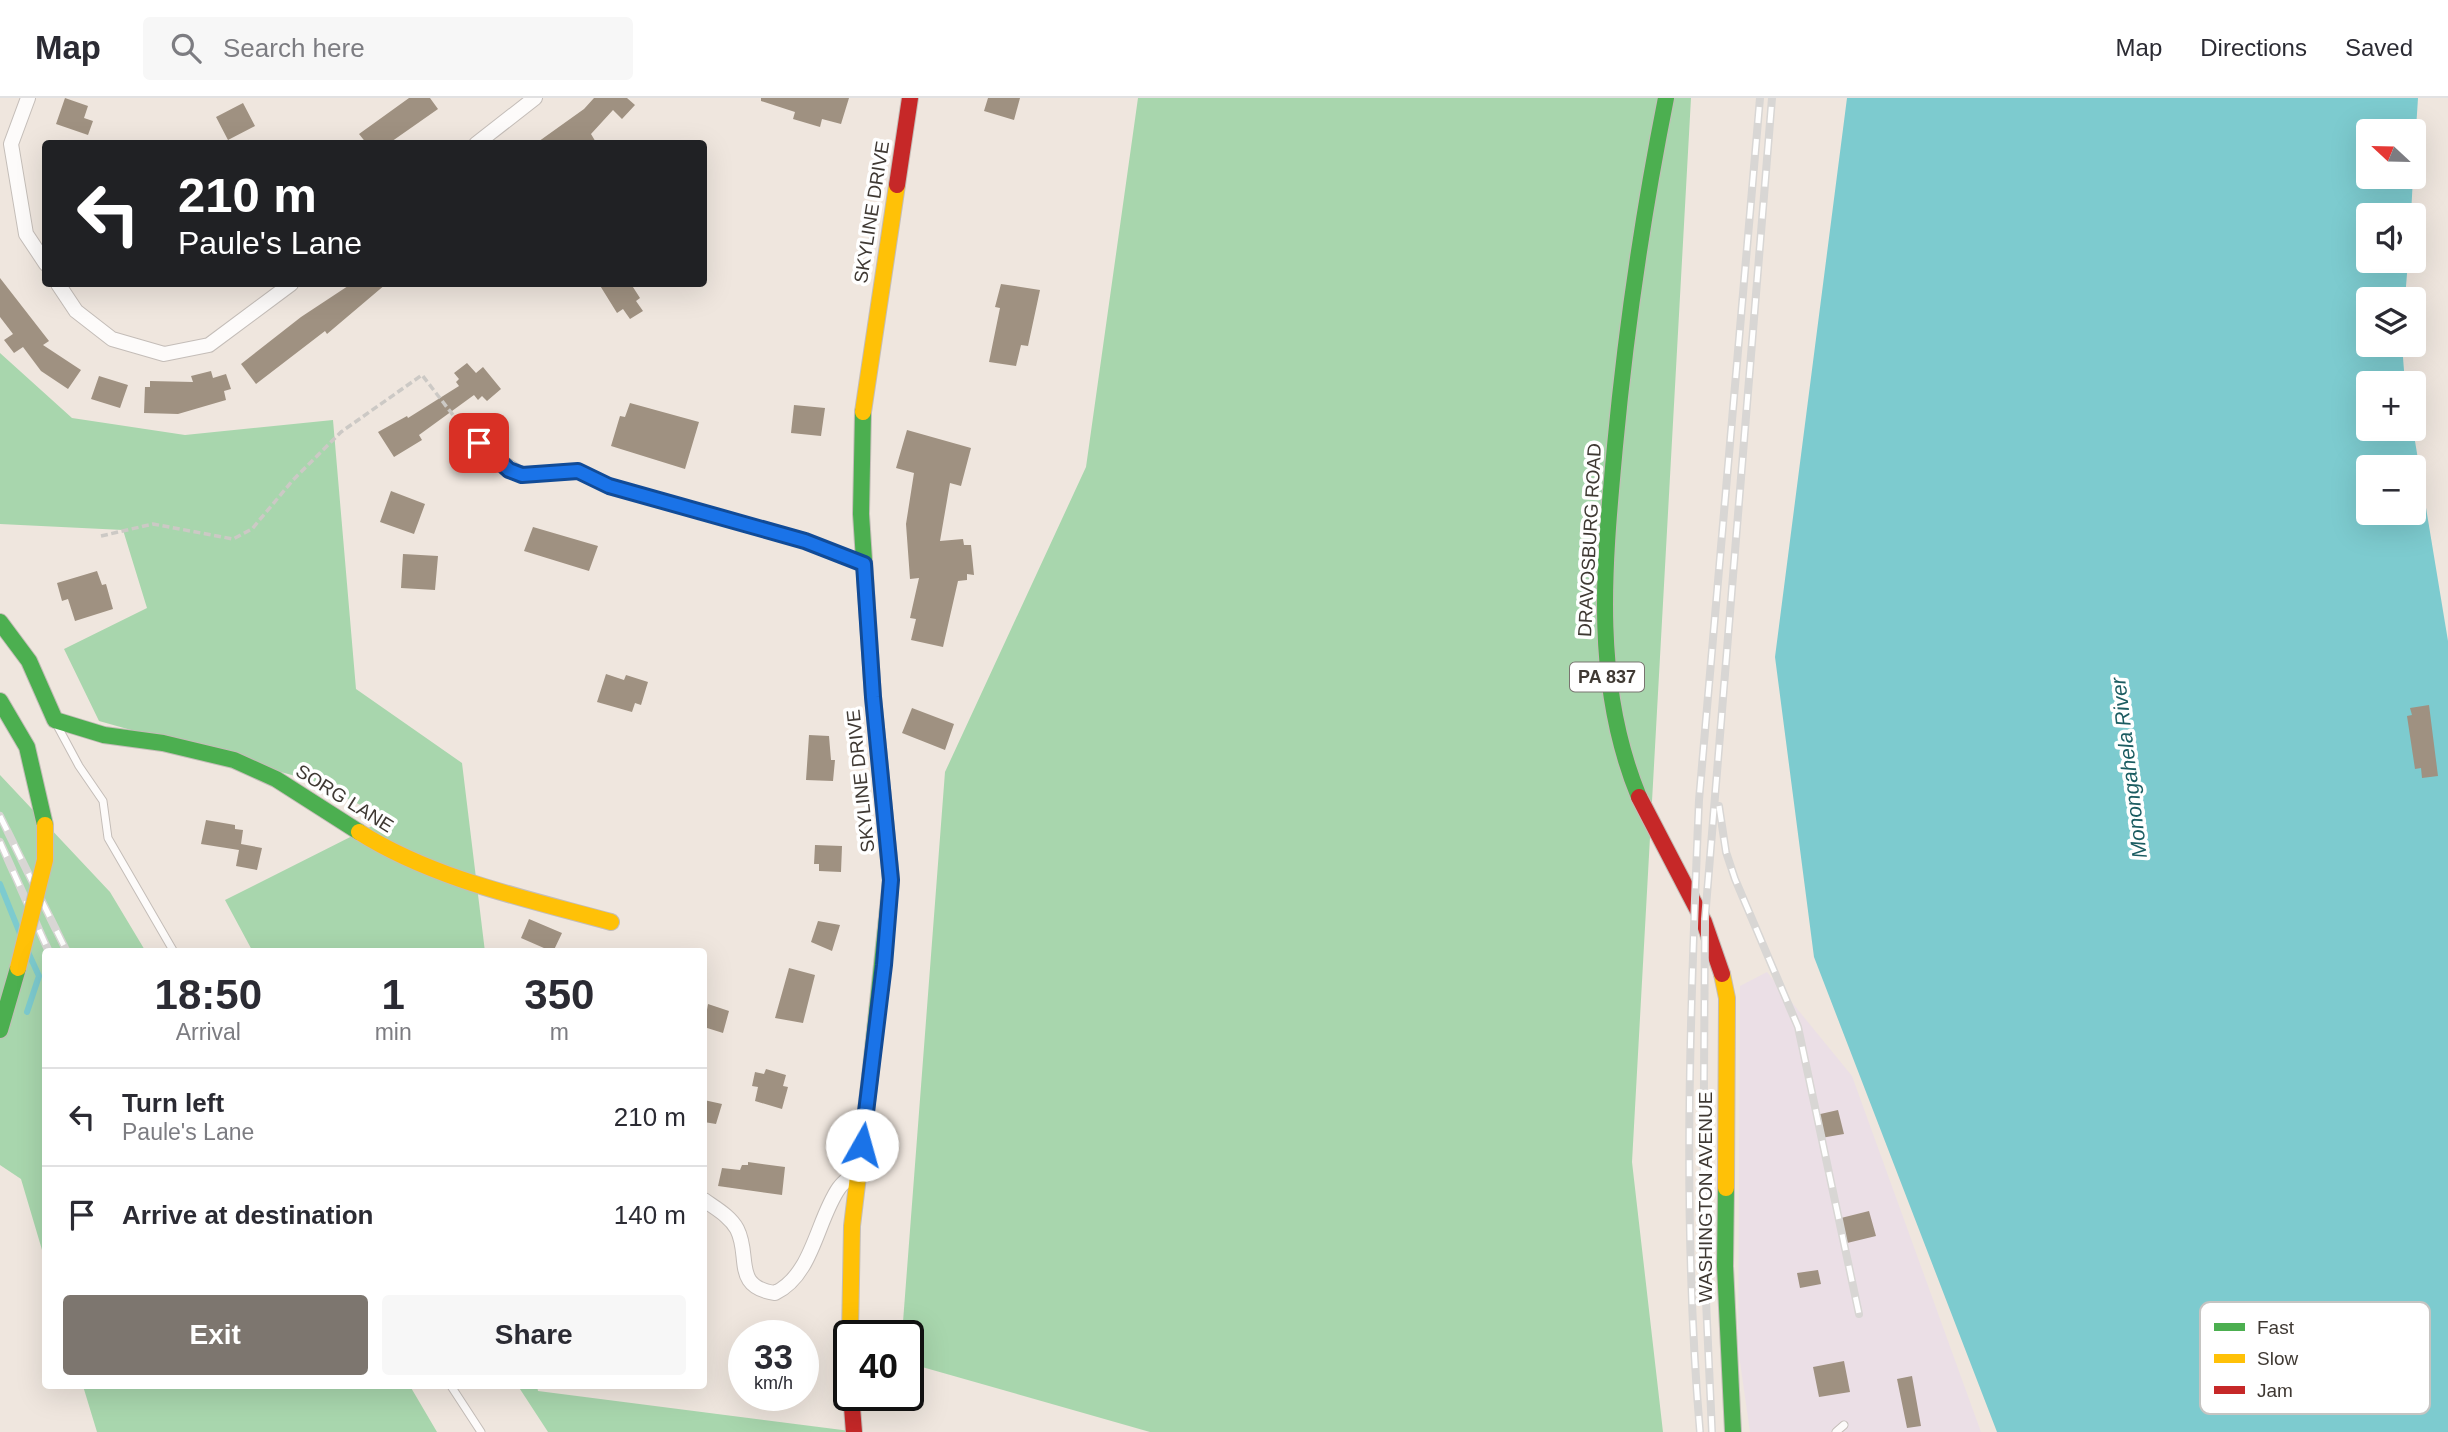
<!DOCTYPE html>
<html lang="en">
<head>
<meta charset="utf-8">
<style>
	body { margin:0; font-family:Helvetica,sans-serif; background:#f7f7f7; color:#2b2b33; height:100vh; display:flex; flex-direction:column; font-size:26px; white-space:nowrap }
	* { box-sizing:border-box; margin:0 }
	p { font-size:23px; color:#7c7c81 }
	.icon { flex:none; width:38px; height:38px; fill:none; stroke:currentColor; stroke-width:2; stroke-linecap:round; stroke-linejoin:round }
	.map { position:relative; flex:1; overflow:hidden }
	.side { position:absolute; left:42px; top:850px; width:665px; height:441px; display:flex; flex-direction:column; background:#fff; border-radius:7px; box-shadow:0 7px 28px #0002 }
	.side>* { flex:none }
	.banner { position:absolute; left:42px; top:42px; width:665px; height:147px; border-radius:7px; box-shadow:0 7px 28px #0002; background:#202124; color:#fff; overflow:hidden }
	.needle { width:46px; rotate:292deg }
	.buttons { position:absolute; left:2356px; top:21px; display:grid; gap:14px }
	.buttons a { display:grid; place-items:center; width:70px; height:70px; border-radius:7px; background:#fff; box-shadow:0 7px 28px #0002; font-size:35px }
	.speed { position:absolute; left:728px; top:1222px; display:flex; gap:14px; font-size:35px; font-weight:700; text-align:center }
	.speed>* { display:grid; place-content:center; width:91px; height:91px; border-radius:50%; background:#fff; box-shadow:0 7px 28px #0002; line-height:1 }
	.speed small { font-size:18px; font-weight:400 }
	.speed .limit { border:4px solid #111; border-radius:10px; background:#fff; color:#111 }
	.pin { position:absolute; display:grid; place-items:center; width:60px; height:60px; color:#fff; margin:-30px; border-radius:14px; box-shadow:0 4px 10px #0006 }
	.me { position:absolute; width:77px; margin:-38px; rotate:7deg; stroke-linejoin:round; filter:drop-shadow(0 0 5px #0008) }
	.turn { display:flex; align-items:center; gap:24px; height:147px; padding:0 21px; font-size:32px }
	.turn .icon { width:91px; height:91px; stroke-width:2.5 }
	.turn b { display:block; font-size:49px; line-height:60px }
	.eta { display:flex; justify-content:space-evenly; align-items:center; height:119px; text-align:center }
	.eta b { font-size:42px; font-weight:700; line-height:49px }
	.primary-button { display:flex; gap:14px; margin-top:auto; padding:14px 21px }
	.primary-button a { flex:1; height:80px; border-radius:7px; background:#7d766f; color:#fff; font-size:28px; font-weight:700; line-height:80px; text-align:center }
	.primary-button a+a { background:#f7f7f7; color:#2b2b33 }
	ul { padding:0; list-style:none }
	li { display:flex; align-items:center; gap:21px; height:98px; padding:0 21px; border-top:2px solid #e1e1e2 }
	li div { flex:1 }
	li b { display:block; font-size:26px }
	li em { font-style:normal }
	header { display:flex; align-items:center; gap:42px; box-sizing:border-box; height:98px; padding:0 35px; background:#fff; border-bottom:2px solid #e1e1e2 }
	header strong { font-size:33px }
	nav { display:flex; gap:38px; margin-inline-start:auto; font-size:24px }
	.search { width:490px; height:63px; background:#f7f7f7; display:flex; align-items:center; gap:18px; box-sizing:border-box; padding:0 24px; border-radius:7px; color:#7c7c81; font-size:26px }
	.map>svg:first-child { display:block }
	.industrial { fill:#ebdfe6 }
	.forest { fill:#a8d6ad }
	.water { fill:#7dcbcf; fill-rule:evenodd }
	.lines { fill:none; stroke-linecap:round; stroke-linejoin:round }
	.stream { stroke:#7dcbcf; stroke-width:6 }
	.building { fill:#9f9181 }
	.lane-casing { stroke:#c4bdb8; stroke-width:9 }
	.street-casing { stroke:#c4bdb8; stroke-width:16 }
	.fast-casing { stroke:#c4bdb8; stroke-width:18 }
	.slow-casing { stroke:#c4bdb8; stroke-width:18 }
	.jam-casing { stroke:#c4bdb8; stroke-width:18 }
	.path { stroke:#ccc9c5; stroke-width:3.5; stroke-dasharray:7 3.5; stroke-linecap:butt }
	.lane { stroke:#fdfbfa; stroke-width:7 }
	.street { stroke:#fdfbfa; stroke-width:14 }
	.fast { stroke:#4caf50; stroke-width:16 }
	.slow { stroke:#ffc107; stroke-width:16 }
	.jam { stroke:#c62828; stroke-width:16 }
	.rail-casing { stroke:#d8d6d4; stroke-width:8 }
	.rail { stroke:#fff; stroke-width:5; stroke-dasharray:16; stroke-linecap:butt }
	.slow-bridge-casing { stroke:#c4bdb8; stroke-width:18; stroke-linecap:butt }
	.slow-bridge { stroke:#ffc107; stroke-width:16 }
	.route-casing { stroke:#114b97; stroke-width:18 }
	.route { stroke:#1a73e8; stroke-width:12 }
	.labels { text-anchor:middle; stroke-width:7; stroke-linejoin:round; paint-order:stroke }
	.shield { fill:#fff; stroke:#797470; stroke-width:2 }
	.shield-label { font-size:18px; font-weight:bold; fill:#3f3933 }
	.street-label { font-size:19px; fill:#3f3933; stroke:#fff }
	.water-label { font-size:21px; font-style:italic; fill:#1b5c61; stroke:#fff }
	.key { fill:#fff; stroke:#c5c4c2; stroke-width:2 }
	.key-label { font-size:19px; fill:#3f3933 }
</style>
</head>
<body>
<header>
<strong>Map</strong>
<div class="search"><svg class="icon" aria-label="search" viewBox="0 0 24 24"><circle cx="10" cy="10" r="6"/><path d="M15 15l6 6"/></svg>Search here</div>
<nav><a>Map</a><a>Directions</a><a>Saved</a></nav>
</header>
<div class="map">
<svg width="2448" height="1334" viewBox="0 0 2448 1334">
	<rect width="100%" height="100%" fill="#efe6de"/>
	<path class="industrial" d="M1767 874 1852 978 1981 1334H1750L1738 1250 1740 888Z"/>
	<path class="forest" d="M1138 0H1691L1632 1064 1663 1334H1150L908 1265V1237H902L945 674 1086 369Z
		M0 255 72 320 185 337 333 322 356 591 462 665 485 854H253L225 802 388 720 306 681 99 623 64 551 147 510 123 432 0 426Z
		M0 677 110 794 146 854H46L45 1162 21 1081 0 1067Z
		M83 1288H410L437 1334H97Z
		M518 1288H537L538 1293 858 1334H548Z"/>
	<path class="water" d="M1847 0H2418L2413 78V33H2368V79H2413L2411 117H2368V163H2408L2405 201H2368V247H2402L2405 285H2368V331H2413L2448 543V1334H1997L1814 859 1775 559ZM2368 369H2413V415H2368Z"/>
	<g class="lines">
		<path class="stream" d="M0 786 21 838
			M27 914 39 878 28 854"/>
	</g>
	<path class="building" d="M65 0 88 8 84 20 93 23 88 37 56 26Z
		M409 0H430L438 11 388 46H367L359 36Z
		M594 0H627L635 7 622 21 613 12 591 36 597 46H535L584 11Z
		M761 0H849L841 26 822 21 820 29 793 21 795 14 761 3Z
		M988 0H1020L1014 22 984 13Z
		M243 5 255 28 228 42 216 19Z
		M0 180 49 243 43 247 81 272 68 291 41 273 23 249 14 255 4 242 13 236 0 219Z
		M351 186H386L327 236 325 233 256 286 241 266 301 219Z
		M599 186H631L640 200 636 203 643 213 630 221 623 211 617 215Z
		M1001 186 1040 192 1028 248 1021 247 1016 268 989 264 1000 210 995 209Z
		M467 265 476 275 483 269 501 291 487 303 482 298 478 302 474 297 419 337 422 342 394 359 378 334 407 318 408 320 459 288 456 284 459 281 454 275Z
		M211 273 213 280 226 276 231 291 224 293 226 302 178 316 144 315 145 289H150V283L193 284 191 278Z
		M99 278 128 287 120 310 91 301Z
		M630 305 699 324 685 371 611 348 620 318 625 319Z
		M794 307 825 310 821 338 791 335Z
		M907 332 971 350 961 388 950 385 940 443 963 441 964 447H971L974 477 967 476V482L958 483 943 549 911 542 916 521 910 520 919 480 910 481 906 426 914 375 896 370Z
		M391 393 425 406 414 436 380 424Z
		M533 429 598 448 589 473 524 453Z
		M403 456 438 458 435 492 401 490Z
		M97 473 102 487 106 486 113 511 75 523 68 501 62 503 57 485Z
		M606 576 624 582 626 577 648 584 641 607 635 605 632 614 597 604Z
		M2429 607 2438 678 2422 680 2421 670 2415 671 2407 618 2412 617 2410 610Z
		M912 610 954 626 945 652 902 635Z
		M809 637 829 638 831 662H835L833 683 806 682Z
		M206 722 235 727V731L243 732 241 746 262 750 257 772 236 768 239 752 201 746Z
		M815 747 842 748 841 774 819 773V766H814Z
		M529 821 562 835 553 854 521 840Z
		M818 823 840 827 832 853 811 844Z
		M789 870 815 877 803 925 775 920Z
		M708 906 729 913 723 935 704 929Z
		M766 971 786 977 783 988 788 989 782 1011 755 1003 758 989 752 988 755 974 764 976Z
		M704 1002 722 1006 716 1026 704 1024Z
		M1838 1012 1844 1036 1821 1040 1816 1017Z
		M748 1064 785 1069 782 1097 718 1088 722 1070 740 1072 742 1067H748Z
		M1869 1113 1876 1138 1843 1146 1837 1121Z
		M1818 1172 1821 1186 1800 1190 1797 1175Z
		M1844 1263 1850 1294 1819 1299 1813 1269Z
		M1912 1278 1921 1328 1907 1330 1897 1281Z"/>
	<g class="lines">
		<g class="lane-casing">
			<path id="lane" d="M58 629 79 668 103 703 108 740 174 854
				M451 1288 481 1334
				M1836 1334 1844 1327"/>
		</g>
		<g class="street-casing">
			<path id="street" d="M28 0 11 46 26 136 46 166
				M476 46 535 0
				M58 186 76 213 112 241 164 256 209 247 291 186
				M463 330 495 360 522 377 578 373 609 388 805 443 864 466
				M704 1102C715 1110 730 1118 737 1131 751 1158 732 1189 775 1195 813 1177 817 1121 839 1090 844 1083 853 1077 859 1071"/>
		</g>
		<g class="fast-casing">
			<path id="fast" d="M863 314 861 416 873 599 891 782 870 979
				M0 524 29 563 55 622 104 637 163 645 234 662 276 681 359 734
				M0 603 27 649 45 727
				M1639 699C1592 585 1604 467 1615 348 1626 231 1643 115 1666 0
				M0 932 18 870
				M1726 1090 1725 1168 1733 1334"/>
		</g>
		<g class="slow-casing">
			<path id="slow" d="M863 314 897 87
				M359 734C433 781 527 801 611 824
				M1722 876 1727 900 1726 1090
				M850 1237 852 1128 870 979"/>
		</g>
		<g class="jam-casing">
			<path id="jam" d="M897 87 910 0
				M1639 699 1704 824 1722 876
				M851 1297 854 1334"/>
		</g>
		<path class="path" d="M101 438 153 426 233 441 252 431 293 382 341 334 422 277 453 317"/>
		<use href="#lane" class="lane"/>
		<use href="#street" class="street"/>
		<use href="#fast" class="fast"/>
		<use href="#slow" class="slow"/>
		<use href="#jam" class="jam"/>
		<g class="rail-casing">
			<path id="rail" d="M1719 708 1726 754 1735 781 1798 929 1859 1216
				M0 718 67 854
				M0 744 49 854
				M1700 1334C1682 1125 1690 912 1699 702L1760 0
				M1712 1334 1703 1136 1705 821 1772 0"/>
		</g>
		<use href="#rail" class="rail"/>
		<g class="slow-bridge-casing">
			<path id="slow-bridge" d="M18 870 45 762V727"/>
		</g>
		<use href="#slow-bridge" class="slow-bridge"/>
	</g>
	<g class="lines">
		<g class="route-casing">
			<path id="route" d="M479 345 509 372 522 377 578 373 609 388 805 443 864 466 873 599 891 782 884 867 862 1047"/>
		</g>
		<use href="#route" class="route"/>
	</g>
	<g class="labels">
		<rect class="shield" x="1570" y="564.5" width="74" height="29" rx="5"/>
		<g class="shield-label">
			<text x="1607" y="585">PA 837</text>
		</g>
		<g class="street-label">
			<text transform="translate(871 114) rotate(-81)" y="7">SKYLINE DRIVE</text>
			<text transform="translate(1589 442) rotate(-87)" y="7">DRAVOSBURG ROAD</text>
			<text transform="translate(860 683) rotate(-96)" y="7">SKYLINE DRIVE</text>
			<text transform="translate(345 700) rotate(32)" y="7">SORG LANE</text>
			<text transform="translate(1705 1099) rotate(-90)" y="7">WASHINGTON AVENUE</text>
		</g>
		<g class="water-label">
			<text transform="translate(2129 670) rotate(-97)" y="7">Monongahela River</text>
		</g>
	</g>
	<rect x="2200" y="1204" width="230" height="112" rx="10" class="key"/>
	<rect x="2214" y="1225" width="31" height="8" fill="#4caf50"/>
	<rect x="2214" y="1256" width="31" height="9" fill="#ffc107"/>
	<rect x="2214" y="1288" width="31" height="8" fill="#c62828"/>
	<g class="key-label">
		<text x="2257" y="1236">Fast</text>
		<text x="2257" y="1267">Slow</text>
		<text x="2257" y="1299">Jam</text>
	</g>
</svg>
<div class="buttons">
<a><svg class="needle" viewBox="-14 -14 28 28"><path d="M0-13l5 13h-10z" fill="#e53935"/><path d="M0 13l5-13h-10z" fill="#7c7c81"/></svg></a>
<a><svg class="icon" aria-label="sound" viewBox="0 0 24 24"><path d="M4 9h4l5-4v14l-5-4H4zM17 9q2 3 0 6"/></svg></a>
<a><svg class="icon" aria-label="layers" viewBox="0 0 24 24"><path d="M12 4l9 5-9 5-9-5zM3 14l9 5 9-5"/></svg></a>
<a>+</a>
<a>−</a>
</div>
<div class="speed"><div>33<small>km/h</small></div><div class="limit">40</div></div>
<div class="pin" style="left:479px;top:345px;background:#d93025"><svg class="icon" aria-label="arrive" viewBox="0 0 24 24"><path d="M6 21V4h12l-3 4 3 4H6"/></svg></div>
<svg class="me" style="left:862px;top:1047px" viewBox="-20 -20 40 40"><circle r="19" fill="#fff"/><path d="M0-13L10 11 0 6-10 11z" fill="#1a73e8"/></svg>
<div class="banner">
<div class="turn"><svg class="icon" aria-label="left" viewBox="0 0 24 24"><path d="M17 20v-9H6M10 6l-5 5 5 5"/></svg><div><b>210 m</b>Paule's Lane</div></div>
</div>
<section class="side">
<div class="eta">
<div><b>18:50</b><p>Arrival</p></div>
<div><b>1</b><p>min</p></div>
<div><b>350</b><p>m</p></div>
</div>
<ul>
<li><svg class="icon" aria-label="left" viewBox="0 0 24 24"><path d="M17 20v-9H6M10 6l-5 5 5 5"/></svg><div><b>Turn left</b><p>Paule's Lane</p></div><em>210 m</em></li>
<li><svg class="icon" aria-label="arrive" viewBox="0 0 24 24"><path d="M6 21V4h12l-3 4 3 4H6"/></svg><div><b>Arrive at destination</b></div><em>140 m</em></li>
</ul>
<div class="primary-button"><a>Exit</a><a>Share</a></div>
</section>
</div>
</body>
</html>
